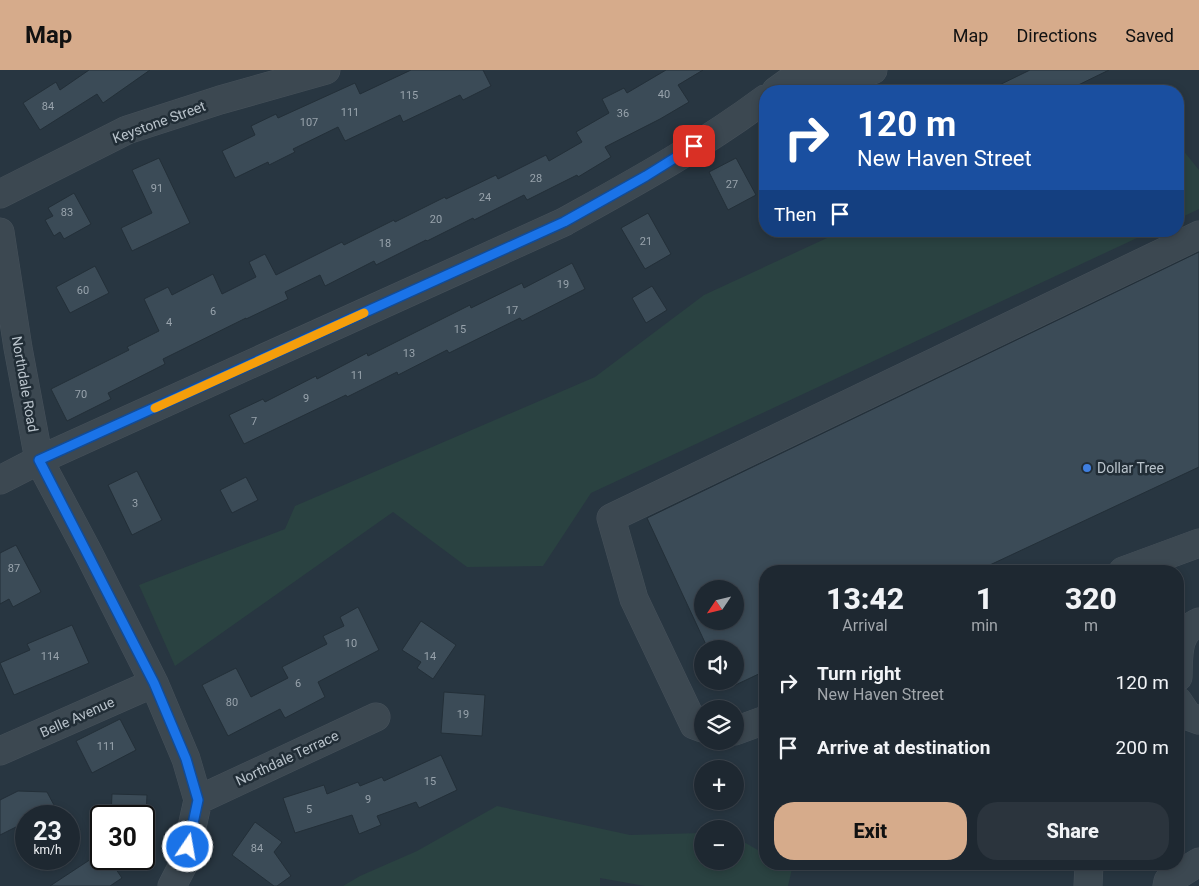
<!DOCTYPE html>
<html lang="en">
<head>
<meta charset="utf-8">
<style>
	body { margin:0; font-family:Roboto,sans-serif; background:#2b343d; color:#f1f3f6; height:100vh; display:flex; flex-direction:column; font-size:19px; white-space:nowrap }
	* { box-sizing:border-box; margin:0 }
	p { font-size:16px; color:#a1a6ab }
	.icon { flex:none; width:28px; height:28px; fill:none; stroke:currentColor; stroke-width:2; stroke-linecap:round; stroke-linejoin:round }
	.map { position:relative; flex:1; overflow:hidden }
	.side { position:absolute; left:759px; top:495px; width:425px; height:305px; display:flex; flex-direction:column; background:#1e2831; border-radius:20px; box-shadow:0 2px 8px #0003,0 0 0 1px #3c444d }
	.side>* { flex:none }
	.hud { position:absolute; left:759px; top:15px; width:425px; height:152px; border-radius:20px; box-shadow:0 2px 8px #0003,0 0 0 1px #3c444d; background:#1a4fa0; color:#fff; overflow:hidden }
	.needle { width:32px; rotate:235deg }
	.buttons { position:absolute; left:694px; top:510px; display:grid; gap:10px }
	.buttons a { display:grid; place-items:center; width:50px; height:50px; border-radius:50%; background:#1e2831; box-shadow:0 2px 8px #0003,0 0 0 1px #3c444d; font-size:25px }
	.speed { position:absolute; left:15px; top:735px; display:flex; gap:10px; font-size:25px; font-weight:700; text-align:center }
	.speed>* { display:grid; place-content:center; width:65px; height:65px; border-radius:50%; background:#1e2831; box-shadow:0 2px 8px #0003,0 0 0 1px #3c444d; line-height:1 }
	.speed small { font-size:12px; font-weight:400 }
	.speed .limit { border:2px solid #111; border-radius:8px; background:#fff; color:#111 }
	.pin { position:absolute; display:grid; place-items:center; width:42px; height:42px; color:#fff; margin:-21px; border-radius:10px; box-shadow:0 2px 8px #0006 }
	.me { position:absolute; width:55px; margin:-28px; rotate:12deg; stroke-linejoin:round; filter:drop-shadow(0 0 4px #0008) }
	.turn { display:flex; align-items:center; gap:18px; height:105px; padding:0 15px; font-size:22px }
	.turn .icon { width:65px; height:65px; stroke-width:2.5 }
	.turn b { display:block; font-size:35px; line-height:42px }
	.then { display:flex; align-items:center; height:48px; padding:0 15px; background:#0003; gap:10px; font-size:19px }
	.eta { display:flex; justify-content:space-evenly; align-items:center; height:85px; text-align:center }
	.eta b { font-size:30px; font-weight:800; line-height:35px }
	.primary-button { display:flex; gap:10px; margin-top:auto; padding:10px 15px }
	.primary-button a { flex:1; height:58px; border-radius:20px; background:#d6ab8b; color:#111; font-size:20px; font-weight:800; line-height:58px; text-align:center }
	.primary-button a+a { background:#2b343d; color:#f1f3f6 }
	ul { padding:0; list-style:none }
	li { display:flex; align-items:center; gap:15px; height:65px; padding:0 15px }
	li div { flex:1 }
	li b { display:block; font-size:19px }
	li em { font-style:normal }
	header { display:flex; align-items:center; gap:30px; box-sizing:border-box; height:70px; padding:0 25px; background:#d6ab8b; color:#111 }
	header strong { font-size:24px }
	nav { display:flex; gap:28px; margin-inline-start:auto; font-size:18px }
	.map>svg:first-child { display:block }
	.green { fill:#2a4241 }
	.building { fill:#3b4b57; stroke:#232f38; fill-rule:evenodd }
	.lines { fill:none; stroke-linecap:round; stroke-linejoin:round }
	.minor-casing { stroke:#46515a; stroke-width:29 }
	.minor { stroke:#3c4851; stroke-width:28 }
	.route-casing { stroke:#114b97; stroke-width:12 }
	.route { stroke:#1a73e8; stroke-width:9 }
	.slow { stroke:#f59e0b; stroke-width:9 }
	.shop-dot { fill:#3f7fe0; stroke:#212d36; stroke-width:2 }
	.labels { text-anchor:middle; stroke-width:5; stroke-linejoin:round; paint-order:stroke }
	.number-label { font-size:11px; fill:#98a3ac }
	.street-label { font-size:14px; fill:#b9c3cb; stroke:#212d36 }
	.poi-label { font-size:14px; fill:#b9c3cb; stroke:#212d36; text-anchor:start }
</style>
</head>
<body>
<header>
<strong>Map</strong>
<nav><a>Map</a><a>Directions</a><a>Saved</a></nav>
</header>
<div class="map">
<svg width="1199" height="816" viewBox="0 0 1199 816">
	<rect width="100%" height="100%" fill="#283641"/>
	<path class="green" d="M1178 74 1199 100V139L1178 149Z
		M842 161H1152L591 423 543 496 467 497 393 442 175 596 139 515 285 459 295 436 595 307 704 225Z
		M497 736 630 765 702 763V791H735V767L765 784V794H782L792 799 788 816H645L600 808V816H343L360 806 417 781Z"/>
	<path class="building" d="M89 0H150L103 33 97 24 40 60 23 33 56 12 60 20Z
		M411 0H483L491 16 463 30 460 25 403 52 400 45 345 71 338 57 293 79 295 82 269 95 268 92 235 108 222 81 255 65 251 56 276 44 278 48 355 13 360 24Z
		M666 0H703L678 15 689 32 660 49 605 77 611 87 578 107 577 105 527 130 524 125 474 150 473 148 427 171 426 170 376 195 374 191 325 216 320 205 285 222 288 229 246 249V248L163 289 165 294 108 323 111 329 67 351 51 319 129 280 127 277 159 261 144 229 168 217 172 225 213 204 222 224 256 207 249 192 265 184 276 205 342 172 344 175 394 150 395 152 445 127 446 129 496 105 498 109 546 85 549 91 582 72 576 62 609 43 602 29 624 18 627 23Z
		M1030 0H1109L1066 21H987Z
		M159 88 190 153 132 181 121 158 152 143 132 100Z
		M736 88 756 125 728 140 709 102Z
		M74 123 91 154 64 169 60 162 54 166 45 150 53 146 48 138Z
		M648 143 671 184 645 199 621 158Z
		M1199 182V397L977 501H765V601L727 619 724 611H735V579H708L647 448ZM702 519H735V551H702Z
		M572 193 585 219 522 251 520 248 449 283 447 280 398 305 397 302 347 327 346 325 244 374 229 345 263 329 265 332 316 306 317 309 367 283 368 286 470 235 471 238 522 213 524 218Z
		M95 196 109 223 70 243 56 217Z
		M652 216 667 240 646 253 632 228Z
		M137 401 162 450 132 465 108 415Z
		M246 407 258 430 232 443 220 420Z
		M16 475 41 522 13 537 9 529 0 534V483Z
		M358 537 379 580 318 612 325 627 285 648 280 639 228 666 202 615 236 598 251 627 288 608 282 597 327 574 323 566 344 556 340 547Z
		M421 551 456 575 433 609 417 598 421 592 402 580Z
		M72 555 89 593 14 625 0 593 30 580 27 574Z
		M444 622 485 625 482 666 441 663Z
		M120 649 136 680 92 703 76 671Z
		M441 685 457 720 419 738 416 732 377 746 381 755 359 764 352 745 295 763 283 728 324 715 327 724 358 712 360 716 382 707 384 711Z
		M18 721 47 722 55 737 37 746H26V752L0 765V730Z
		M112 724 147 725 146 746H111Z
		M255 752 282 772 274 782 291 806 277 816H274L232 785Z
		M91 789H109L122 808 110 816H50Z"/>
	<g class="lines">
		<g class="minor-casing">
			<path id="minor" d="M776 21 787 13 873 0
				M0 124 127 60 220 30 326 0
				M0 162 18 278 39 390 89 484 154 613 186 689 198 730 184 793 172 816
				M0 410 39 390 564 152C632 114 702 76 765 29
				M1123 501 1199 473
				M1178 607C1179 586 1176 562 1199 552
				M1178 631 1188 646 1199 650
				M702 658 694 655 634 529 611 448 1199 165
				M735 661 765 650
				M0 681 154 613
				M198 730 376 647
				M1088 816 1089 794
				M1167 816 1168 811 1199 792"/>
		</g>
		<use href="#minor" class="minor"/>
	</g>
	<g class="lines">
		<g class="route-casing">
			<path id="route" d="M188 777 198 730 186 689 154 613 39 390 564 152 646 106 694 76"/>
		</g>
		<use href="#route" class="route"/>
		<path class="slow" d="M155 338 364 243"/>
	</g>
	<circle class="shop-dot" cx="1087" cy="398" r="5"/>
	<g class="labels">
		<g class="number-label">
			<text x="664" y="28">40</text>
			<text x="409" y="29">115</text>
			<text x="48" y="40">84</text>
			<text x="350" y="46">111</text>
			<text x="623" y="47">36</text>
			<text x="309" y="56">107</text>
			<text x="536" y="112">28</text>
			<text x="732" y="118">27</text>
			<text x="157" y="122">91</text>
			<text x="485" y="131">24</text>
			<text x="67" y="146">83</text>
			<text x="436" y="153">20</text>
			<text x="646" y="175">21</text>
			<text x="385" y="177">18</text>
			<text x="563" y="218">19</text>
			<text x="83" y="224">60</text>
			<text x="512" y="244">17</text>
			<text x="213" y="245">6</text>
			<text x="169" y="256">4</text>
			<text x="460" y="263">15</text>
			<text x="409" y="287">13</text>
			<text x="357" y="309">11</text>
			<text x="81" y="328">70</text>
			<text x="306" y="332">9</text>
			<text x="254" y="355">7</text>
			<text x="135" y="437">3</text>
			<text x="14" y="502">87</text>
			<text x="351" y="577">10</text>
			<text x="50" y="590">114</text>
			<text x="430" y="590">14</text>
			<text x="298" y="617">6</text>
			<text x="232" y="636">80</text>
			<text x="463" y="648">19</text>
			<text x="106" y="680">111</text>
			<text x="430" y="715">15</text>
			<text x="368" y="733">9</text>
			<text x="309" y="743">5</text>
			<text x="257" y="782">84</text>
		</g>
		<g class="street-label">
			<text transform="translate(159 52) rotate(-20)" y="5">Keystone Street</text>
			<text transform="translate(25 314) rotate(80)" y="5">Northdale Road</text>
			<text transform="translate(77 647) rotate(-24)" y="5">Belle Avenue</text>
			<text transform="translate(287 688) rotate(-25)" y="5">Northdale Terrace</text>
		</g>
		<g class="poi-label">
			<text x="1097" y="403">Dollar Tree</text>
		</g>
	</g>
</svg>
<div class="buttons">
<a><svg class="needle" viewBox="-14 -14 28 28"><path d="M0-13l5 13h-10z" fill="#e53935"/><path d="M0 13l5-13h-10z" fill="#a1a6ab"/></svg></a>
<a><svg class="icon" aria-label="sound" viewBox="0 0 24 24"><path d="M4 9h4l5-4v14l-5-4H4zM17 9q2 3 0 6"/></svg></a>
<a><svg class="icon" aria-label="layers" viewBox="0 0 24 24"><path d="M12 4l9 5-9 5-9-5zM3 14l9 5 9-5"/></svg></a>
<a>+</a>
<a>−</a>
</div>
<div class="speed"><div>23<small>km/h</small></div><div class="limit">30</div></div>
<div class="pin" style="left:694px;top:76px;background:#d93025"><svg class="icon" aria-label="arrive" viewBox="0 0 24 24"><path d="M6 21V4h12l-3 4 3 4H6"/></svg></div>
<svg class="me" style="left:188px;top:777px" viewBox="-20 -20 40 40"><circle r="17" fill="#1a73e8" stroke="#fff" stroke-width="3"/><path d="M0-11L8 9 0 5-8 9z" fill="#fff"/></svg>
<div class="hud">
<div class="turn"><svg class="icon" aria-label="right" viewBox="0 0 24 24"><path d="M7 20v-9h11M14 6l5 5-5 5"/></svg><div><b>120 m</b>New Haven Street</div></div>
<div class="then">Then<svg class="icon" aria-label="arrive" viewBox="0 0 24 24"><path d="M6 21V4h12l-3 4 3 4H6"/></svg></div>
</div>
<section class="side">
<div class="eta">
<div><b>13:42</b><p>Arrival</p></div>
<div><b>1</b><p>min</p></div>
<div><b>320</b><p>m</p></div>
</div>
<ul>
<li><svg class="icon" aria-label="right" viewBox="0 0 24 24"><path d="M7 20v-9h11M14 6l5 5-5 5"/></svg><div><b>Turn right</b><p>New Haven Street</p></div><em>120 m</em></li>
<li><svg class="icon" aria-label="arrive" viewBox="0 0 24 24"><path d="M6 21V4h12l-3 4 3 4H6"/></svg><div><b>Arrive at destination</b></div><em>200 m</em></li>
</ul>
<div class="primary-button"><a>Exit</a><a>Share</a></div>
</section>
</div>
</body>
</html>
